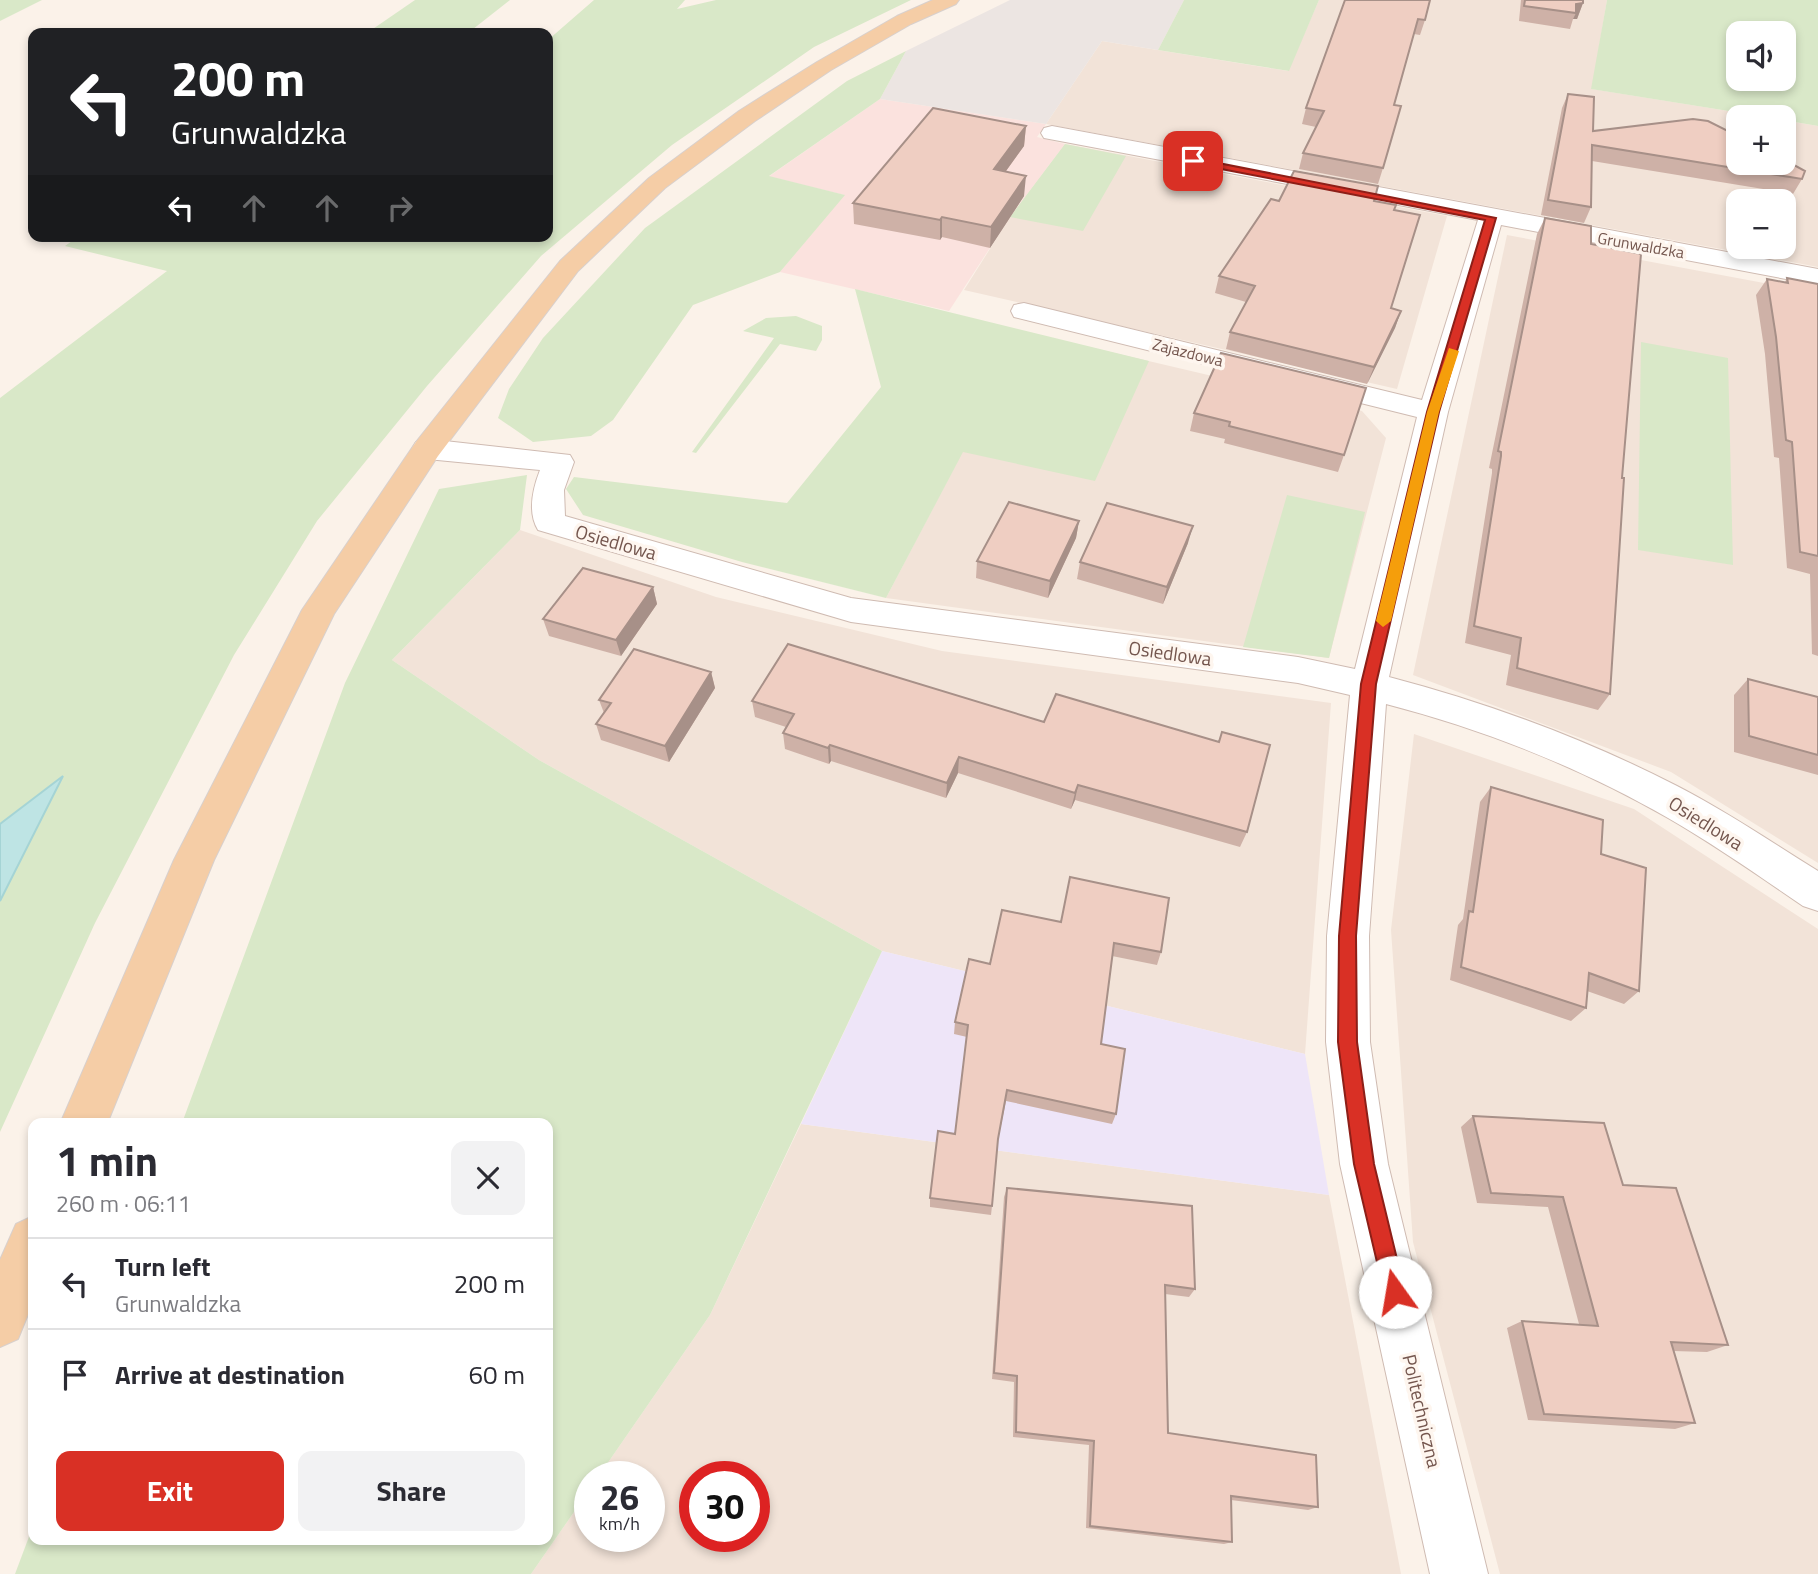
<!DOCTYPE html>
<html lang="en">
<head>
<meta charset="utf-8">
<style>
	body { margin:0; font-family:"Titillium Web",sans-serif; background:#f2f2f3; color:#2b2b33; height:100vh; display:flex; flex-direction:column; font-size:26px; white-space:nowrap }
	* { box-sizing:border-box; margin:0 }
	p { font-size:23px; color:#7c7c81 }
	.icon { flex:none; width:38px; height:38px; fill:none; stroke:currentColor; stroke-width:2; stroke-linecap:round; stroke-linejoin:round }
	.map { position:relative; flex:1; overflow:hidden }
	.panel { position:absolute; left:28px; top:1118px; width:525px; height:427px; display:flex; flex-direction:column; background:#fff; border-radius:14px; box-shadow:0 4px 10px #0003 }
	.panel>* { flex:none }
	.hud { position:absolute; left:28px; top:28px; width:525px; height:214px; border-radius:14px; box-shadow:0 4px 10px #0003; background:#202124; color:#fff; overflow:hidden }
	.tools { position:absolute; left:1726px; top:21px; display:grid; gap:14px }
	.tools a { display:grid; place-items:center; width:70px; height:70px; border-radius:14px; background:#fff; box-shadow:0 4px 10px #0003; font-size:35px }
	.speed { position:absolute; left:574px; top:1461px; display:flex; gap:14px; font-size:35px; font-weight:700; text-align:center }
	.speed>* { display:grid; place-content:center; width:91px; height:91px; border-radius:50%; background:#fff; box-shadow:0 4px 10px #0003; line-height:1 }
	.speed small { font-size:18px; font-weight:400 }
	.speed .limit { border:10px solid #d22; background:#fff; color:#111 }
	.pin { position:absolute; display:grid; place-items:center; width:60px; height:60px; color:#fff; margin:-30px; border-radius:14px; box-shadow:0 4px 10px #0006 }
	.me { position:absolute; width:77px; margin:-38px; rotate:347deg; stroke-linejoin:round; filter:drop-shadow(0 0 5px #0008) }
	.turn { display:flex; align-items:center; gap:24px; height:147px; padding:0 28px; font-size:32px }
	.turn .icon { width:91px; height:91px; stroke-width:2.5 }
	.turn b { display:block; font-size:49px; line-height:60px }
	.lanes { display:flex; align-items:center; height:66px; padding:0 28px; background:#0003; justify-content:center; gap:35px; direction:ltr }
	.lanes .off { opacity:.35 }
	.round { display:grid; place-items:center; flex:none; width:74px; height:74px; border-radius:14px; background:#f2f2f3 }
	.summary { display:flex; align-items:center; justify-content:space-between; height:119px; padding:0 28px }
	h1 { font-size:42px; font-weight:700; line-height:52px }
	.button { display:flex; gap:14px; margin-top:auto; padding:14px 28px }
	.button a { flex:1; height:80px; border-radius:14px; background:#d93025; color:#fff; font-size:28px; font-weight:700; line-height:80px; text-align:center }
	.button a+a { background:#f2f2f3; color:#2b2b33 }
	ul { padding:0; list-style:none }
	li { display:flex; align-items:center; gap:21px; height:91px; padding:0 28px; border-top:2px solid #e1e1e2 }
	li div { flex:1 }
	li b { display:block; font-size:26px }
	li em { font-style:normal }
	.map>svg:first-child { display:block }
	.residential { fill:#f2e3d8; fill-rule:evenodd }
	.commercial { fill:#fbe2de }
	.industrial { fill:#ece5e2 }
	.education { fill:#eee5f8 }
	.green { fill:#d9e8c8; fill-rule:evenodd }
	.water { fill:#bee4e4; stroke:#a5d4d5; stroke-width:2 }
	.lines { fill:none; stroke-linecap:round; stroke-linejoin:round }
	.minor-casing { stroke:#cfbbb2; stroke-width:2 }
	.major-casing { stroke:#d8d0cd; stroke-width:2 }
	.minor { fill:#fff; fill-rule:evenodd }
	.major { fill:#f5cda6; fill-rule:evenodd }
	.wall { fill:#ceb1a7 }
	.shaded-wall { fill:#a79088 }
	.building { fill:#efcec2; stroke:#a79088; stroke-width:2 }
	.route { fill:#d93025; stroke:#8d1f18; stroke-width:2 }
	.slow { fill:#f59e0b }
	.labels { text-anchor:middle; stroke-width:7; stroke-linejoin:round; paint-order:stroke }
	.far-street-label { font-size:16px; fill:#74564e; stroke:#fef6ef }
	.street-label { font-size:19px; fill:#74564e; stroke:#fef6ef }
</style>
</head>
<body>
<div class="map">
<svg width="1818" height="1574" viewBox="0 0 1818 1574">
	<rect width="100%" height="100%" fill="#fbf2e9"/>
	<path class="residential" d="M1319 0H1607L1592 89 1766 117H1738V163H1783V120L1818 126V267L1046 124 1102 41 1288 71ZM1738 201H1783V247H1738Z
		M1065 144 1447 216 1397 389 964 290 1010 217Z
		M1507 235 1818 293V863L1671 772 1413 675Z
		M1025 332 1362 411 1386 438 1329 658 886 598Z
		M520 530 716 597 942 651 1331 703 1305 1054 882 951 539 760 392 660Z
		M1414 734 1634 809 1818 929V1574H1500L1413 1242 1391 930Z
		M801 1124 1329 1195 1401 1574H531L590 1489V1536H649V1477H598L710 1315ZM695 1477H754V1536H695Z"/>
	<path class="commercial" d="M880 99 1046 124 1037 137 1065 144 1010 217 949 311 780 272 844 195 768 177Z"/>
	<path class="industrial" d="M1010 0H1184L1158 50 1102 41 1046 124 880 99 906 51Z"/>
	<path class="education" d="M882 951 1305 1054 1329 1195 801 1124Z"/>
	<path class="green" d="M0 0H42L0 21Z
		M415 0H510L468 33H367Z
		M594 0H685L677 9 716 0H911L814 47 672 145 541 256 427 386 317 521 234 655 95 923 0 1132V398L167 271 65 246 79 236H548V40Z
		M1184 0H1319L1289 71 1158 50Z
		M1607 0H1818V126L1783 120V117H1766L1591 89ZM1738 33H1783V79H1738Z
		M906 51 880 99 769 176 845 195 780 272 693 305 613 420 591 436 533 442 498 418 509 389 543 338 645 228 847 81Z
		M1065 144 1126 156 1083 231 1010 217Z
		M855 289 1149 361 1095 481 963 452 886 598 742 562 583 515 566 489 574 477 787 503 881 387Z
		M796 316 822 326V340L816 351 780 344 696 453 692 452 774 338 743 331 766 318Z
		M1641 342 1728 358 1733 565 1638 550Z
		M527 475 520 530 392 660 539 760 882 951 710 1315 598 1477H590V1489L531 1574H15L33 1526V1540H548V1124L182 1123 345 683 439 489Z
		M1287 495 1365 512 1329 658 1243 647Z"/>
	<path class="water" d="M63 776 0 901V824Z"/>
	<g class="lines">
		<g class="minor-casing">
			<path id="minor" d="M1052 126 1818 269V285L1501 225 1448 412 1389 677C1488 703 1586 739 1677 786 1726 811 1771 842 1818 871V911L1803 906C1759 876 1715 845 1668 818 1581 768 1483 729 1386 704L1369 936 1370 1042 1388 1164 1488 1574H1430L1340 1164 1326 1042 1327 936 1350 695 1298 683 851 622 538 530C527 512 533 488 540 470L427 459 416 456 412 449 416 442 427 439 570 455 574 462 564 490 565 516 851 598 1298 657 1355 669 1417 417 1014 317 1011 311 1014 305 1024 303 1422 400 1478 220 1044 138 1041 133 1044 128Z"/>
		</g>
		<g class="major-casing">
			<path id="major" d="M933 0H959L956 4 911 24 831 70 755 121 665 188 578 271 438 456 334 614 214 860 107 1124H60L174 860 302 610 416 442 560 261 649 178 739 111 817 62 897 16Z
				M33 1216V1302L18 1339 0 1347V1260L16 1224Z"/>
		</g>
		<use href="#minor" class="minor"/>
		<use href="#major" class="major"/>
	</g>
	<path class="wall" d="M1345 0 1425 20 1420 35 1414 34 1394 105 1383 168 1378 184 1299 169 1303 153 1316 127 1302 124 1306 108Z
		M1521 0H1583V3L1577 19H1573L1570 29 1519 21Z
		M1568 94 1593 131 1802 179 1793 194 1592 161 1591 207 1584 223 1541 215 1562 108Z
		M1026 126 1024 146 1006 171 1024 196 990 248 942 237 940 240 854 224 853 203Z
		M1279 201H1374L1394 210 1391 308 1401 311 1395 328 1367 384 1226 349 1230 332 1246 302 1215 293 1219 276Z
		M1545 218 1591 244 1622 478 1610 694 1598 710 1506 685 1511 655 1465 643 1492 473V469L1489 468 1537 234Z
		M1787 278 1818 284V656L1812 654 1810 574 1787 568 1779 458 1774 457 1765 354 1756 295 1767 279 1785 282Z
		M1221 353 1344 455 1338 472 1224 443 1225 439 1190 431 1194 413Z
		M1079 521 1076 538 1048 598 976 578 977 561Z
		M1188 543 1163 604 1077 579 1080 562Z
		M653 587 657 604 621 656 549 636 543 619Z
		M711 672 715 688 669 762 601 740 596 724 604 713 599 700Z
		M1748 679 1818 697V775L1734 752V695Z
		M752 701 1044 722 1218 742 1222 732 1247 832 1240 847 1075 800 1071 809 958 773 946 798 831 761 829 764 785 749 783 733 786 727 755 717Z
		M1491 787 1601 854 1639 991 1624 1004 1587 991 1586 1008 1571 1021 1450 980 1458 925 1463 919 1480 802Z
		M1002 910 1161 952 1157 965 1112 956 1101 1044 1116 1114 1112 1124 1006 1101 998 1140 992 1206 991 1215 930 1207V1198L955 1134 967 1037 954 1034 955 1022 990 964Z
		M1473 1116 1623 1185 1728 1345 1707 1352 1673 1351 1695 1423 1675 1429 1528 1420 1507 1328 1522 1321 1579 1324 1548 1207 1477 1203 1461 1127Z
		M1007 1188 1195 1289 1189 1297 1165 1294 1168 1433 1318 1507 1308 1510 1231 1500 1232 1542 1224 1544 1086 1528 1089 1445 1013 1437 1014 1382 992 1379 1004 1197Z"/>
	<path class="shaded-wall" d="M1583 3 1577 19H1573L1576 13V4Z
		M1026 126 1024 146 993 189 994 169Z
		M1026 176 1024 196 990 248 991 227Z
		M942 217V237L940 240V220Z
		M1401 311 1395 328 1367 384 1374 367Z
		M1079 521 1076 538 1048 598 1050 581Z
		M1193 526 1188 543 1163 604 1167 587Z
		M653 587 657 604 621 656 616 640Z
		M711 672 715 688 669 762 665 746Z
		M830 745 831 761 829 764 828 748Z
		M959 757 958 773 946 798 947 783Z
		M1078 785 1075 800 1071 809 1075 793Z"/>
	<path class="building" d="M1345 0H1430L1425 20 1418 19 1394 105 1401 106 1383 168 1303 153 1324 111 1306 108Z
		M1525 0H1583V3L1576 4V13L1524 6Z
		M1568 94 1594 97 1593 131 1693 119 1708 121 1738 136V163H1783V159L1805 171 1802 179 1592 145 1591 207 1548 200Z
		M933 108 1026 126 994 169 1026 176 991 227 942 217 940 220 853 203Z
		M1294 171 1378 186 1374 201 1396 205 1394 210 1420 215 1391 308 1401 311 1374 367 1230 332 1255 286 1219 276 1271 199 1279 201Z
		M1545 218 1591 226V244L1641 254 1622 478H1624L1610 694 1517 668 1521 638 1474 626 1501 456V452L1498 451Z
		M1787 278 1818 284V556L1800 552 1792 442 1786 440 1776 337 1767 279 1788 283Z
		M1221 353 1366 388 1344 455 1229 426 1230 422 1194 413Z
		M1009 502 1079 521 1050 581 977 561Z
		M1107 503 1193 526 1167 587 1080 562Z
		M583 568 653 587 616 640 543 619Z
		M788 644 1044 722 1056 694 1219 742 1222 732 1270 745 1247 832 1078 785 1075 793 959 757 947 783 830 745 828 748 783 733 794 714 752 701Z
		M634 649 711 672 665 746 596 724 611 703 599 700Z
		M1748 679 1818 697V755L1749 736Z
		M1491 787 1603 820 1601 854 1646 868 1639 991 1589 973 1586 1008 1461 967 1469 911 1473 912Z
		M1070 877 1169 898 1161 952 1114 943 1101 1044 1125 1049 1116 1114 1007 1090 998 1139 992 1206 930 1198 938 1131 955 1134 968 1025 955 1022 969 959 990 964 1002 910 1061 922Z
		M1473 1116 1604 1123 1623 1185 1676 1188 1728 1345 1671 1342 1695 1423 1544 1414 1522 1321 1598 1326 1563 1197 1491 1193Z
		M1007 1188 1192 1206 1195 1289 1165 1285 1168 1433 1316 1455 1318 1507 1231 1496 1232 1542 1090 1526 1094 1441 1016 1432 1017 1376 994 1373Z"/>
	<path class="route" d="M1193 158 1496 218 1439 412 1376 684 1356 936 1357 1042 1374 1164 1405 1292 1402 1299 1395 1302 1387 1299 1384 1292 1354 1164 1338 1042 1339 936 1361 684 1427 412 1485 220 1190 163 1188 161Z"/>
	<path class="slow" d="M1449 348 1459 351 1439 412 1391 621 1383 627 1376 621 1427 412Z"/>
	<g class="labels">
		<g class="far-street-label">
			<text transform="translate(1641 245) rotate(10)" y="6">Grunwaldzka</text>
			<text transform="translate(1188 352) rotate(14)" y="6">Zajazdowa</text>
		</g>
		<g class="street-label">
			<text transform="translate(616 542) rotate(16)" y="7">Osiedlowa</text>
			<text transform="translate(1170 653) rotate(8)" y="7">Osiedlowa</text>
			<text transform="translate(1706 823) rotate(32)" y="7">Osiedlowa</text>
			<text transform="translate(1422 1411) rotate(77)" y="7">Politechniczna</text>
		</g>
	</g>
</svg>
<div class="tools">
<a><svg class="icon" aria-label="sound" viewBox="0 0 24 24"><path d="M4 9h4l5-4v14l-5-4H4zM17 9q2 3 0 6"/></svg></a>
<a>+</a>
<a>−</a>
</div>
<div class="speed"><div>26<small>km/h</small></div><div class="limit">30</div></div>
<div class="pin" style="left:1193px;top:161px;background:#d93025"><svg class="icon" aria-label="arrive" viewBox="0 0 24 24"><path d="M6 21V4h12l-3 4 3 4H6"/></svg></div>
<svg class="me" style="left:1395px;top:1292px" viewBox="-20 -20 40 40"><circle r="19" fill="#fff"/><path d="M0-13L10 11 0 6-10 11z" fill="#d93025"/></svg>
<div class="hud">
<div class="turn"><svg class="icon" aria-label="left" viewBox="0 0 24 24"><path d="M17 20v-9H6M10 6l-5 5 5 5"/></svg><div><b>200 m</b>Grunwaldzka</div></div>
<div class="lanes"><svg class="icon" aria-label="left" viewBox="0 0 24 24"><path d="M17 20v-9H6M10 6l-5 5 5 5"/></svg><svg class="icon off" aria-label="ahead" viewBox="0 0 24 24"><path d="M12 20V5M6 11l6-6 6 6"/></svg><svg class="icon off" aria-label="ahead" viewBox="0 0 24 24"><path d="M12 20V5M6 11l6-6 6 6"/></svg><svg class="icon off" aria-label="right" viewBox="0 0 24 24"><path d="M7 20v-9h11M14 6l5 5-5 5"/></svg></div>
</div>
<section class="panel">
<div class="summary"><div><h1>1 min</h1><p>260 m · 06:11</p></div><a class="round"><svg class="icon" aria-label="close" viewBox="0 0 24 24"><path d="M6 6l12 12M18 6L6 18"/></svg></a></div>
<ul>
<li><svg class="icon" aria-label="left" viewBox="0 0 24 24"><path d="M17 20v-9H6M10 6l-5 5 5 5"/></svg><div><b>Turn left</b><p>Grunwaldzka</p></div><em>200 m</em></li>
<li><svg class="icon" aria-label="arrive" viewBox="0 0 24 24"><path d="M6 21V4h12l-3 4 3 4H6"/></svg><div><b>Arrive at destination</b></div><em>60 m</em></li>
</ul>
<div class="button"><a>Exit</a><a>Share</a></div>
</section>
</div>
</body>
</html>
